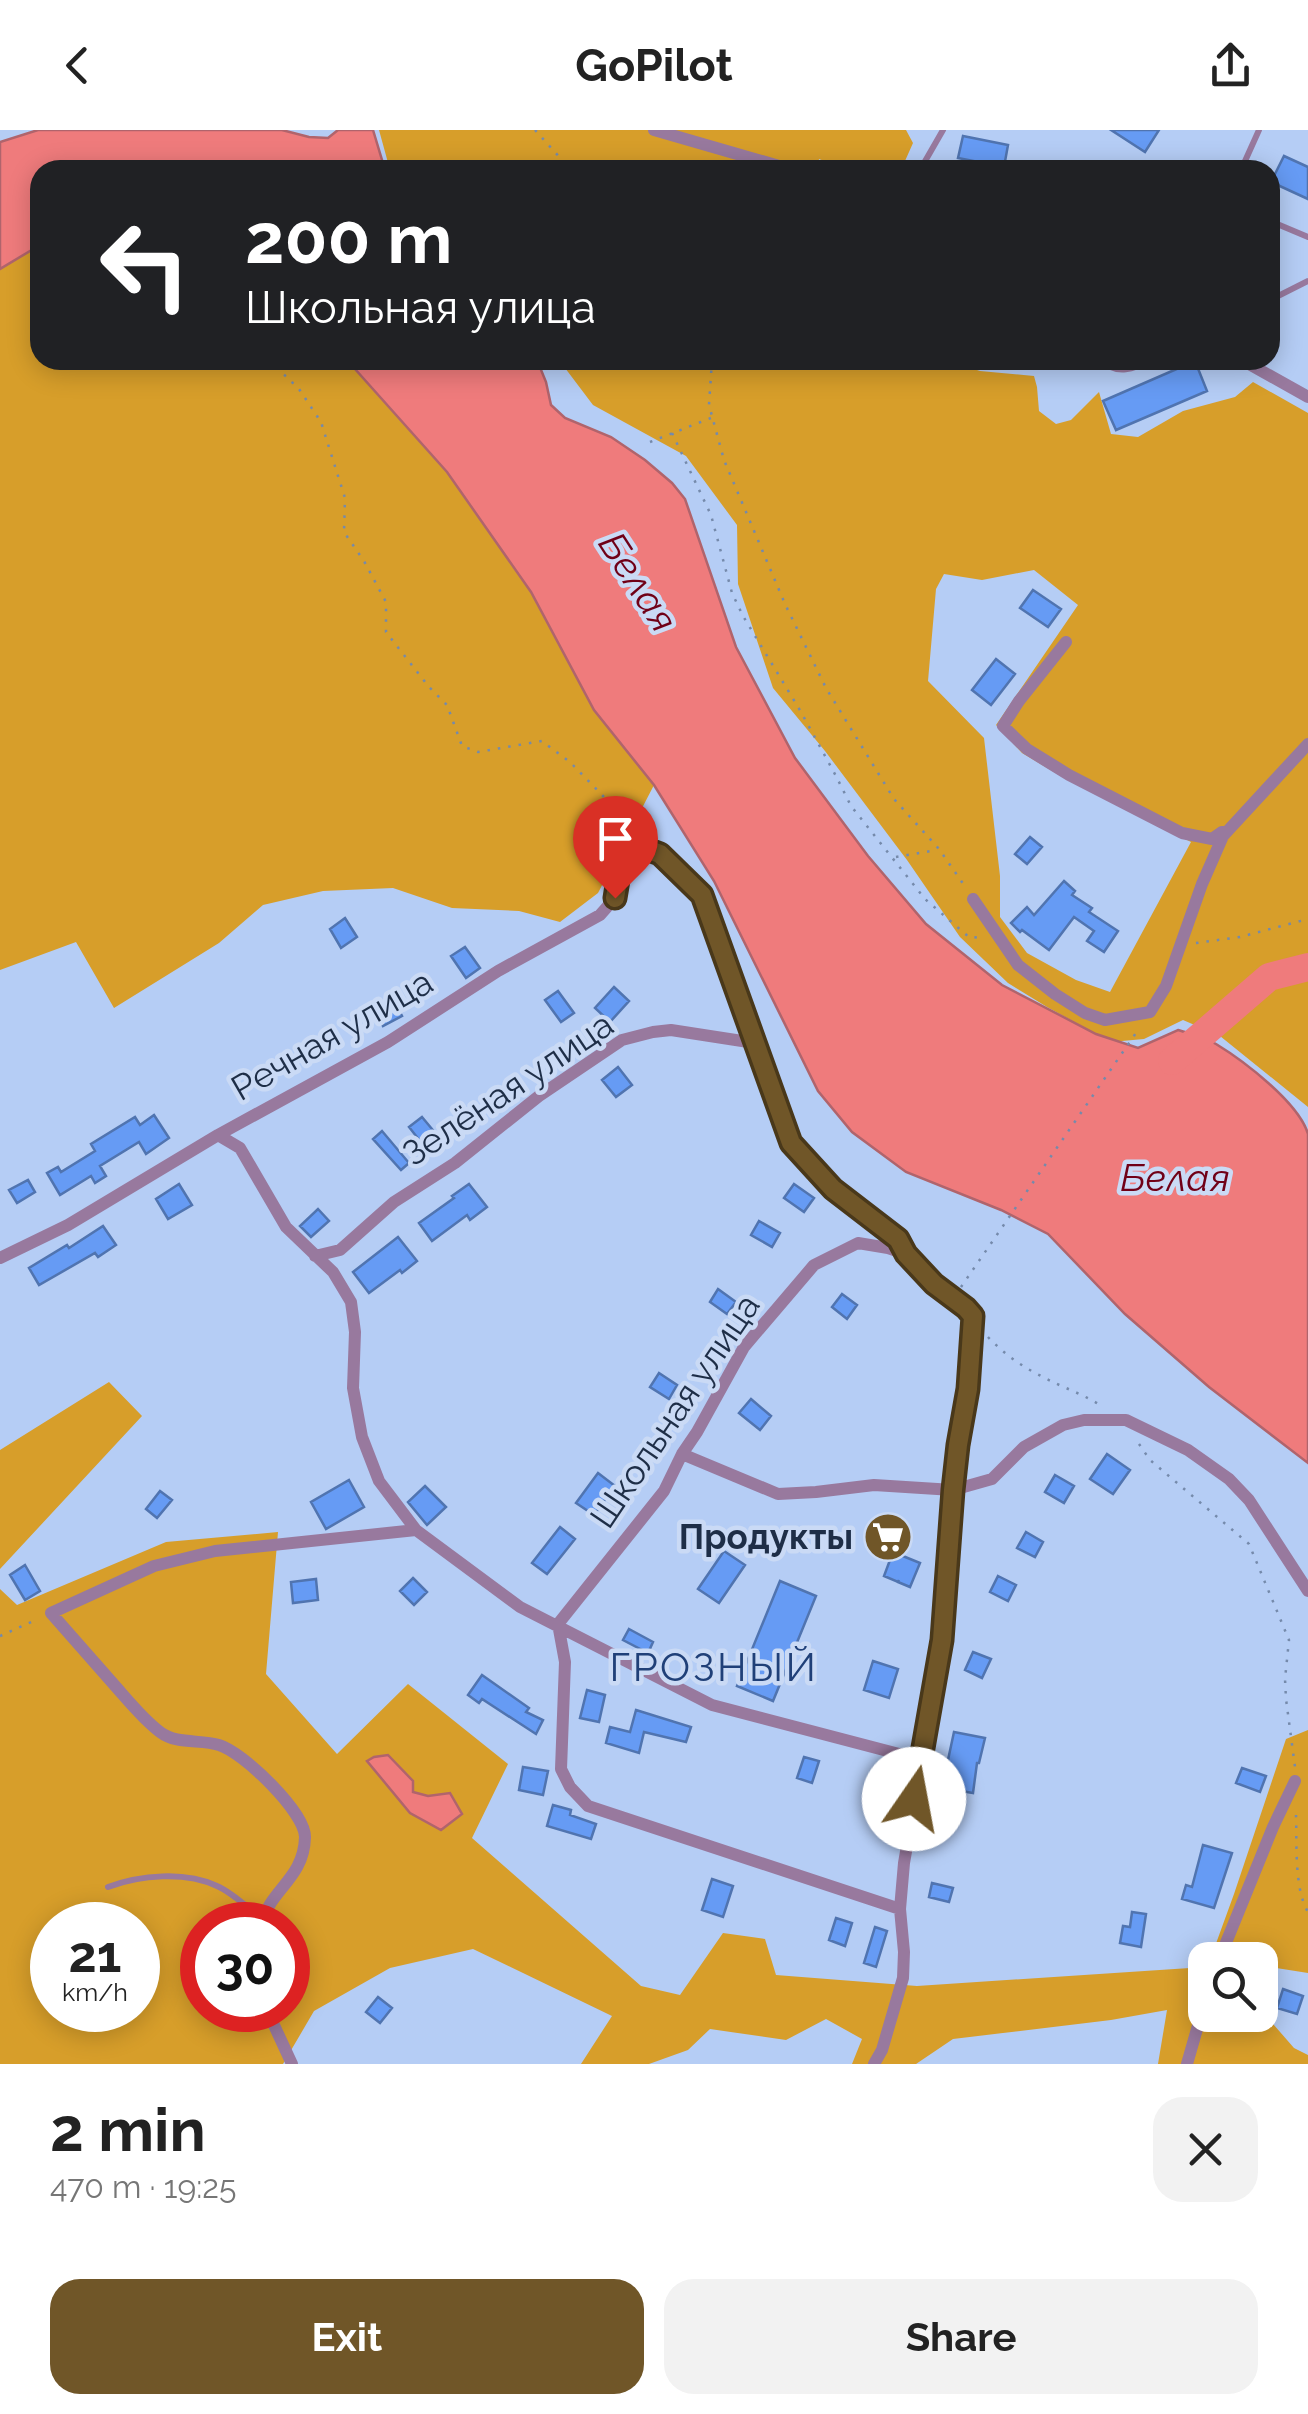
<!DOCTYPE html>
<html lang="en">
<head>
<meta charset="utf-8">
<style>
	body { margin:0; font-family:Raleway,sans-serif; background:#f2f2f2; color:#222; height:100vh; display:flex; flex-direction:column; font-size:38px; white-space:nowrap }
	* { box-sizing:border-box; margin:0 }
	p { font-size:32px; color:#767676 }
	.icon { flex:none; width:55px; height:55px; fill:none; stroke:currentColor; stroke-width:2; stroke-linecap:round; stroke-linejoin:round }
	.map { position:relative; height:1934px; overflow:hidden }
	.panel { display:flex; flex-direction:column; background:#fff; flex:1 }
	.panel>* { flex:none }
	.top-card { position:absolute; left:30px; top:30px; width:1250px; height:210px; border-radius:30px; box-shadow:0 5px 25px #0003; background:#202124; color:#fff; overflow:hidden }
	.buttons { position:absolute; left:1188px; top:1812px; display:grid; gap:20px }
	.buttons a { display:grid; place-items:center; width:90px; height:90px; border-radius:20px; background:#fff; box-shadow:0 5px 25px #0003; font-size:50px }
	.speed { position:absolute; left:30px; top:1772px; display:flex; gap:20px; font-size:50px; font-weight:700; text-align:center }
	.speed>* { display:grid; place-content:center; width:130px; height:130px; border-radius:50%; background:#fff; box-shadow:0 5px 25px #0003; line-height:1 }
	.speed small { font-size:25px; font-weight:400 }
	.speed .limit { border:15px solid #d22; background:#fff; color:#111 }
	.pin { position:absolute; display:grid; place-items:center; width:85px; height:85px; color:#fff; margin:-102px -42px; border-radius:50% 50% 50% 0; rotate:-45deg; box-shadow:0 0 10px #0007 }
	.pin .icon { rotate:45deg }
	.me { position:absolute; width:110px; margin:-55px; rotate:12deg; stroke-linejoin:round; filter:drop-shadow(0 0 8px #0008) }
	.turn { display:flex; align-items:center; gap:35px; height:210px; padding:0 50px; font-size:45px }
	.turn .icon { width:130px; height:130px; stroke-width:2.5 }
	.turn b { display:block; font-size:70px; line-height:85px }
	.round { display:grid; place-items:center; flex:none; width:105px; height:105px; border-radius:30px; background:#f2f2f2 }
	.overview { display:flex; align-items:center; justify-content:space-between; height:170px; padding:0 50px }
	h1 { font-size:60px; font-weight:700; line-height:75px }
	.action { display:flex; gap:20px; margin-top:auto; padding:20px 50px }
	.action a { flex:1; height:115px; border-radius:30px; background:#705628; color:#fff; font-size:40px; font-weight:700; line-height:115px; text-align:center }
	.action a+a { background:#f2f2f2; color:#222 }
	header { display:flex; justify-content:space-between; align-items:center; height:130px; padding:0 50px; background:#fff; font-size:45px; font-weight:700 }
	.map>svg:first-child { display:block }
	.green { fill:#d79e2a; fill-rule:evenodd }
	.water { fill:#ef7b7c; stroke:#b0646c; stroke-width:2.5 }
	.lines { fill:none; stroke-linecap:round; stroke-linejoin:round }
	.river { stroke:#ef7b7c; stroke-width:28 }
	.building { fill:#669bf4; stroke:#5074b0; stroke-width:2.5 }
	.path { stroke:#758aab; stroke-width:2.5; stroke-dasharray:2.5 8; stroke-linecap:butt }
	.lane { stroke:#98799e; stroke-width:6 }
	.street { stroke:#98799e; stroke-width:12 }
	.route-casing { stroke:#49381a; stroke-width:25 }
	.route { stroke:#705628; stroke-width:18 }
	.labels { text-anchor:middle; stroke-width:9; stroke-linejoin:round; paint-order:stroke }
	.street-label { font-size:35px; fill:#1e2e47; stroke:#cadaf5 }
	.poi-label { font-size:35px; font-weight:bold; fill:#1e2e47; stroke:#cadaf5; text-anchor:end }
	.water-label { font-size:38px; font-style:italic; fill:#700017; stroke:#cadaf5 }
	.quarter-label { font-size:40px; letter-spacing:2.5px; fill:#204078; stroke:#cadaf5 }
</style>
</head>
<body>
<header><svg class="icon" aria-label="back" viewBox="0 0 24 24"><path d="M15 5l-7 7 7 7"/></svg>GoPilot<svg class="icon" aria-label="share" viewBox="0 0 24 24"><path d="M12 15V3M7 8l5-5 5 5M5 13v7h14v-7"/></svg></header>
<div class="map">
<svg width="1308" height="1934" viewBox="0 0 1308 1934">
	<rect width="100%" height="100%" fill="#b5cdf5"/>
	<path class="green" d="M379 0H906L913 13 901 40H848L819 29 817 40H390Z
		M40 115V230H347L447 342 531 462 594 580 654 655 598 763 560 792 519 781 452 778 393 758 323 761 263 775 219 813 114 878 76 812 0 840V139Z
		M559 230H947L980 241 1034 246 1037 257 1039 281 1056 294 1071 290 1099 262 1111 304 1138 307 1183 281 1235 267 1253 252 1308 283V977L1220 906 1183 890 1144 909 1111 912 1047 877 1008 853 960 807 907 730 825 621 773 558 738 454 737 395 686 326 593 275ZM1034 440 1078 475 996 595 1022 623 1059 645 1191 712 1110 862 1076 850 1027 823 1000 787V746L984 608 928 551 936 459 944 444 982 450Z
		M109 1252 142 1286 0 1439V1320Z
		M278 1402 266 1544 337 1624 408 1554 508 1634 472 1708 641 1856 680 1865 723 1803 765 1809 776 1845 917 1856 1205 1837V1885H1260V1879L1294 1918 1308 1925V1934H1158L1167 1880 1111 1890 953 1909 916 1934H852L862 1909 826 1889 786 1910 710 1899 688 1920 649 1934H581L612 1886 473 1819 390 1838 314 1881 283 1934H0V1459L17 1475 166 1412ZM52 1795H138V1880H52ZM202 1795H288V1880H202Z
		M1308 1600V1843L1263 1836 1260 1841V1830H1210L1234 1764 1286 1609Z"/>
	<path class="water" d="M38 0H282L309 7 328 8 338 0H373L385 40H40V115L0 139V12Z
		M347 230H537L546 252 551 275 565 288 611 307 645 330 672 353 685 369 736 517 795 628 868 726 926 794 1002 855 1096 904 1138 918 1178 900C1190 904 1205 907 1216 914 1244 931 1299 973 1308 1004V1333L1209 1257 1125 1184 1048 1104 1001 1080 906 1042 852 1002 818 961 714 751 654 655 594 580 531 462 447 342Z
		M388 1625 413 1651V1662L428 1666 450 1663 462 1684 441 1700 410 1683 367 1631 374 1627Z"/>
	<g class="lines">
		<path class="river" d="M1172 931 1269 847 1308 837"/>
	</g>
	<path class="building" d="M1111 0H1159L1145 22Z
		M963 6 1008 15 1004 37 958 28Z
		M1284 26 1308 37V69L1271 52Z
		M1195 231 1207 261 1116 300 1103 271Z
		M1033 460 1061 479 1048 497 1020 478Z
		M996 529 1015 544 991 575 972 560Z
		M1030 707 1042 717 1027 734 1015 724Z
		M1064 751 1075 761 1072 765 1092 778 1089 782 1118 801 1104 822 1087 811 1094 801 1074 787 1049 820 1022 800 1020 802 1011 793 1027 777 1034 785Z
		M345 788 357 807 341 818 330 799Z
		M465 817 480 838 466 848 451 826Z
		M614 857 629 871 610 892 595 878Z
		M558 861 574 883 561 892 545 870Z
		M392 867 402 886 383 896 373 877Z
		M618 937 632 955 616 967 602 950Z
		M154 985 169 1008 146 1024 139 1012 100 1036 106 1046 95 1053 91 1046 60 1065 47 1043 58 1037 61 1042 95 1021 91 1014 135 987 140 995Z
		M422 987 437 1005 424 1016 409 997Z
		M382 1001 409 1033 401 1040 373 1009Z
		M28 1050 35 1062 17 1073 9 1060Z
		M179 1054 192 1075 168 1089 156 1069Z
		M469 1054 487 1077 470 1090 467 1085 432 1111 419 1093 454 1068 452 1066Z
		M794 1054 814 1068 804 1082 784 1068Z
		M318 1079 329 1091 311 1107 300 1096Z
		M759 1091 780 1103 772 1117 751 1105Z
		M103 1096 116 1115 98 1127 95 1123 39 1155 29 1138 67 1115 69 1118Z
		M398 1107 417 1131 402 1143 400 1140 369 1163 353 1142Z
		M718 1159 736 1172 727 1184 710 1172Z
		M842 1164 857 1175 847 1189 832 1177Z
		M659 1243 677 1255 669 1269 650 1257Z
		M751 1269 771 1286 760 1300 739 1283Z
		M1107 1324 1130 1340 1113 1364 1090 1349Z
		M598 1343 615 1356 594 1385 576 1373Z
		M1055 1345 1074 1356 1064 1373 1045 1362Z
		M349 1350 364 1377 326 1399 311 1372Z
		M425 1356 446 1377 427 1395 408 1372Z
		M160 1361 172 1370 157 1388 146 1379Z
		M876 1391 897 1401 890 1417 869 1407Z
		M560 1397 575 1409 547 1444 532 1433Z
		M1026 1402 1043 1412 1035 1427 1017 1418Z
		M724 1421 745 1435 719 1473 698 1459Z
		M893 1422 920 1433 910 1457 898 1452 899 1450 898 1452 884 1446Z
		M25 1435 40 1461 25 1470 10 1445Z
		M998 1446 1016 1455 1008 1471 990 1462Z
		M413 1448 427 1462 414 1475 400 1461Z
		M316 1449 318 1470 293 1473 291 1452Z
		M780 1451 816 1466 773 1571 737 1556Z
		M629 1499 653 1512 648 1523 623 1510Z
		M973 1522 991 1529 982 1548 965 1540Z
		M873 1531 898 1539 889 1568 864 1560Z
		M482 1545 529 1578 526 1582 543 1590 536 1604 482 1569 479 1573 468 1565Z
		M587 1560 605 1565 599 1592 580 1588Z
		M636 1580 691 1597 686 1612 644 1602 639 1623 606 1613 610 1597 630 1602Z
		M954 1602 985 1608 979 1633H977L973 1663 961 1661 956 1683 936 1679 941 1658 936 1657 938 1643 945 1644Z
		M804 1627 819 1631 812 1653 797 1648Z
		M523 1637 548 1641 543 1665 519 1660Z
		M1242 1638 1266 1646 1260 1662 1236 1653Z
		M553 1675 571 1680 570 1685 596 1694 591 1709 547 1696Z
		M1203 1715 1232 1723 1214 1778 1182 1769 1186 1755 1192 1757Z
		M712 1749 733 1756 723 1787 702 1780Z
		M932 1753 953 1758 949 1772 929 1767Z
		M1132 1782 1146 1784 1141 1817 1120 1813 1123 1796 1130 1797Z
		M836 1788 852 1793 845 1816 829 1810Z
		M875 1797 887 1801 876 1837 864 1833Z
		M1283 1859 1303 1866 1297 1884 1277 1878Z
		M378 1867 392 1878 380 1893 366 1882Z"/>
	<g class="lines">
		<path class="path" d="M535 0 571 40
			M269 230 299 259 321 292 345 368 344 402 364 431 386 472V502L429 557 447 575 462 616 478 622 542 611 571 633 638 702
			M712 230 709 275 724 330 785 474 826 558 894 669 939 719 964 755
			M672 303 711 385 732 463 743 486 801 582 836 646 851 676 925 769 970 808 979 807
			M650 312 711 288
			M896 727 937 720
			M1196 813 1240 807 1308 789
			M961 1157 1138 900
			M988 1207C1003 1223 1021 1236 1041 1246 1061 1257 1081 1263 1100 1275
			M1139 1314 1150 1330 1249 1414 1289 1510 1285 1549 1286 1569 1295 1637
			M0 1506 36 1490
			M1296 1685C1297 1713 1294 1759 1308 1782"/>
		<path class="lane" d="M920 40 943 0
			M1154 40H1155
			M1241 40 1259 0
			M1270 91 1308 107
			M1270 170 1308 151
			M1102 230C1116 246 1135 239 1151 230
			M661 725 701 765 791 1013 833 1059 898 1109 906 1124
			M108 1757C140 1745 185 1741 217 1756 233 1763 248 1778 262 1789"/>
		<path class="street" d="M654 0 793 40
			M1242 230 1308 267
			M1066 512 1019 571 1003 596 1027 619 1069 645 1182 703 1212 709 1222 702
			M973 769 1018 835 1055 864 1085 883 1105 890 1150 882 1166 856 1202 754 1223 706 1308 614
			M218 1005 240 1018 286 1097 333 1142 351 1172 355 1202 353 1258 362 1307 379 1351 416 1400 520 1477 712 1575 922 1630
			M315 1126 340 1120 394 1072 455 1033 539 966 622 910 653 902 671 900 755 913
			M0 1128 68 1095 218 1005 388 912 498 841 600 785 615 768 621 732 633 718H644L661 724
			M682 1324 778 1364 816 1362 874 1355 953 1360 992 1349 1024 1317 1063 1295 1084 1290H1126L1188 1320 1229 1349 1249 1370 1308 1461
			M262 1795C268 1760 304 1750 305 1707 305 1682 243 1622 219 1615 200 1609 177 1615 160 1602 144 1590 131 1574 117 1558 95 1533 73 1508 51 1483L154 1436 215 1421 416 1400
			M1219 1830 1273 1697 1295 1651
			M267 1880 292 1934
			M874 1934 882 1920 903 1848 904 1822 900 1779 904 1733 943 1510 953 1360 958 1315 968 1259 973 1186 966 1178 934 1153 906 1124 888 1118 858 1113 814 1135 744 1217 697 1302 682 1324 664 1361 558 1494 565 1532 561 1639 570 1657 588 1676 900 1779
			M1187 1934 1205 1871"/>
	</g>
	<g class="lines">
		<g class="route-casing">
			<path id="route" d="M615 768 621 732 633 718H644L660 724 702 765 791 1013 833 1059 898 1109 906 1124 934 1154 966 1178 973 1186 968 1259 958 1315 953 1360 942 1510 914 1669"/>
		</g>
		<use href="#route" class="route"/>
	</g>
	<defs>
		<g id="supermarket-disc" transform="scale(2.5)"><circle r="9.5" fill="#705628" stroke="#cadaf5"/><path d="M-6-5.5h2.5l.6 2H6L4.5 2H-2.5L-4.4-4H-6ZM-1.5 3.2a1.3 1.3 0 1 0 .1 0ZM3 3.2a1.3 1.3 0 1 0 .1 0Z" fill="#fff"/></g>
	</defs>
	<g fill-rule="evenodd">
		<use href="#supermarket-disc" x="888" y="1407"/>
	</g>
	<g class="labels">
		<g class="street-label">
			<text transform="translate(332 905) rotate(-30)" y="12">Речная улица</text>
			<text transform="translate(508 959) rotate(-34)" y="12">Зелёная улица</text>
			<text transform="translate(675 1281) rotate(-56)" y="12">Школьная улица</text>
		</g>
		<g class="poi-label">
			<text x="853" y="1419">Продукты</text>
		</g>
		<g class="water-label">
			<text transform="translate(638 452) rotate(57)" y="13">Белая</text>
			<text x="1175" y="1061">Белая</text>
		</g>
		<g class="quarter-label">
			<text x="714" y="1551">ГРОЗНЫЙ</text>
		</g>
	</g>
</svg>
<div class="buttons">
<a><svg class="icon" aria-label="search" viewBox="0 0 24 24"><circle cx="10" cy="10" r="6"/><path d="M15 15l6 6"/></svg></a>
</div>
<div class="speed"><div>21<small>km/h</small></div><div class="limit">30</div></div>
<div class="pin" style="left:615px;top:768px;background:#d93025"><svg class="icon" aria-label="arrive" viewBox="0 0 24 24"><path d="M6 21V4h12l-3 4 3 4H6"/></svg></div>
<svg class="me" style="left:914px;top:1669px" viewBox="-20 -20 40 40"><circle r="19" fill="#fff"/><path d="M0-13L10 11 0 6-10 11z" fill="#705628"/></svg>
<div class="top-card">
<div class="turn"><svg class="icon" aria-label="left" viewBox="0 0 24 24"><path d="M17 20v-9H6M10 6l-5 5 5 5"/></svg><div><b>200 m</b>Школьная улица</div></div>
</div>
</div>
<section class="panel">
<div class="overview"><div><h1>2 min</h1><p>470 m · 19:25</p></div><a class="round"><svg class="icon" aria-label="close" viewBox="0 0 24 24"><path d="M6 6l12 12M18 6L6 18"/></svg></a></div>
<div class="action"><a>Exit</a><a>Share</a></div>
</section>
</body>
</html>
